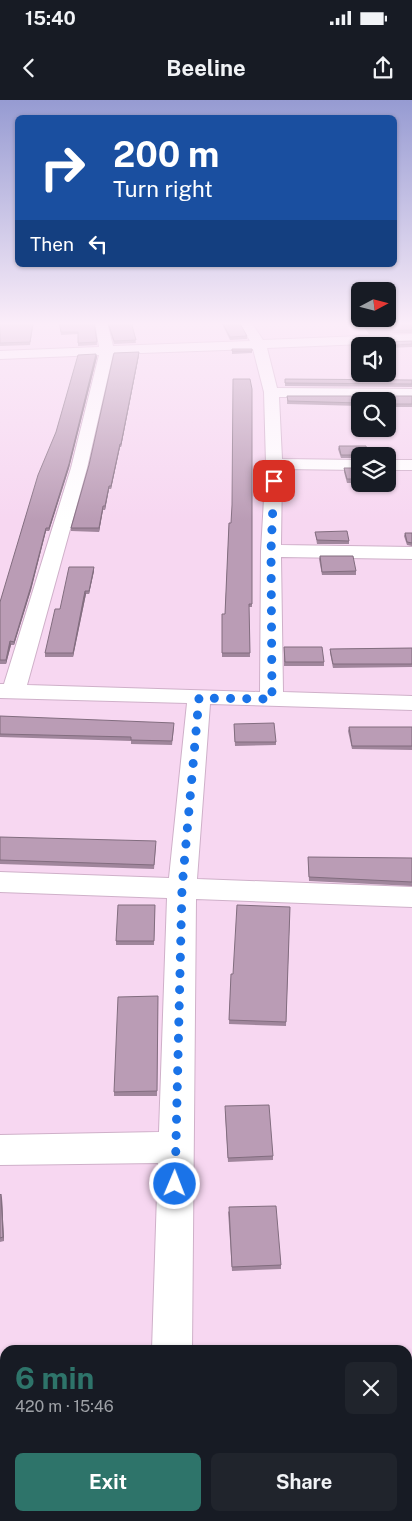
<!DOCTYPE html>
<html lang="en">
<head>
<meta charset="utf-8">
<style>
	body { margin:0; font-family:"Public Sans",sans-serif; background:#20242c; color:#f1f3f6; height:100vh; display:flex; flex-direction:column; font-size:19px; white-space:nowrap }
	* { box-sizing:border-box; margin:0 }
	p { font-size:16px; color:#9ea1a6 }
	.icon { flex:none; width:28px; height:28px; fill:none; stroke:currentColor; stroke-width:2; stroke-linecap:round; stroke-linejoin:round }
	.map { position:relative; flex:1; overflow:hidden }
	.side { position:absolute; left:0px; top:1245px; width:412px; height:176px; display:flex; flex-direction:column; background:#171b24; border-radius:15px 15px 0 0; box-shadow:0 1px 4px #0004 }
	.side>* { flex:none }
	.hud { position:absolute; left:15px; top:15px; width:382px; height:152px; border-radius:8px; box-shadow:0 1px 4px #0004; background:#1a4fa0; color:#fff; overflow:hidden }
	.needle { width:32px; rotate:83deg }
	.fabs { position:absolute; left:351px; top:182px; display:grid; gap:10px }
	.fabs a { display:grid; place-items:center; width:45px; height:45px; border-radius:8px; background:#171b24; box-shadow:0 1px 4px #0004; font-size:25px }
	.pin { position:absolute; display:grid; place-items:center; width:42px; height:42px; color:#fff; margin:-21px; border-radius:10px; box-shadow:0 2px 8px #0006 }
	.me { position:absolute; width:55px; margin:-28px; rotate:1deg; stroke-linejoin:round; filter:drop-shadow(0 0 4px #0008) }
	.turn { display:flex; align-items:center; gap:18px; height:105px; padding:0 15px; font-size:22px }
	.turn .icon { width:65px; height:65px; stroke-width:2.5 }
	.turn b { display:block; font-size:35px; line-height:42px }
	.then { display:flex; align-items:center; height:48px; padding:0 15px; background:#0003; gap:10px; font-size:19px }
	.round { display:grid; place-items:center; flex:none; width:52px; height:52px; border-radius:8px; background:#20242c }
	.overview { display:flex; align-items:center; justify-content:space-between; height:85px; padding:0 15px }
	h1 { font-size:30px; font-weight:700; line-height:38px; color:#2e746a }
	.button { display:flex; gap:10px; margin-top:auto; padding:10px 15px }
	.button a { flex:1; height:58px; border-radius:8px; background:#2e746a; color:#fff; font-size:20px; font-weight:700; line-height:58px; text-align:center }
	.button a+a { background:#20242c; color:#f1f3f6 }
	.status { display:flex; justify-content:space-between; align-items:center; height:35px; padding:0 25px; background:#171b24; direction:ltr }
	.status svg { height:14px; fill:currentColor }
	header { display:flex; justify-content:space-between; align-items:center; height:65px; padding:0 15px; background:#171b24; font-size:22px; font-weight:700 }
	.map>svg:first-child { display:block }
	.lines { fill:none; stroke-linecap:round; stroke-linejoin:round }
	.minor-casing { stroke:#cfb0c9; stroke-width:2 }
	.minor { fill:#fff; fill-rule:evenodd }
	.wall { fill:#a0869c }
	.shaded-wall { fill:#826d7f }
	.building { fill:#ba9cb5; stroke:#826d7f }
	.route { stroke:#1a73e8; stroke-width:9; stroke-dasharray:0 16.2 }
</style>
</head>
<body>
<div class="status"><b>15:40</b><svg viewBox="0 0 49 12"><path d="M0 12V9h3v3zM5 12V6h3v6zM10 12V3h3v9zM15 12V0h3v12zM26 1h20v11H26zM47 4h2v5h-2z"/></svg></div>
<header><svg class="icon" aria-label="back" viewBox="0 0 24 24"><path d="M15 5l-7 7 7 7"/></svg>Beeline<svg class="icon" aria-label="share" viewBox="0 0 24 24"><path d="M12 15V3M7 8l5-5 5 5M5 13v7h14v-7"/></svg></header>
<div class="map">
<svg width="412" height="1421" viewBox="0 0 412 1421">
	<rect width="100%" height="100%" fill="#f7d7f1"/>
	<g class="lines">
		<g class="minor-casing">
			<path id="minor" d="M95 222H107L113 246 250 241 239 222H251L263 240 412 234V242L267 248 277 288 412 289V297H279L282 359 360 360V370L282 369 281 445 412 447V459L281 457 283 592 412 596V610L210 604 197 779 412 787V807L196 799 192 1250H152L158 1063 0 1065V1035L159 1032 167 798 0 792V772L169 778 187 603 0 598V584H4L71 368 99 255 0 259V251L99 247ZM253 249 264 292 266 364 261 451 260 592 27 585 87 368 113 254Z
				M388 360H412V370H388Z
				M412 1361V1405L408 1406V1362Z
				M174 1416H220V1421H174Z
				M226 1416H290L288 1421H224Z"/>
		</g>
		<use href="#minor" class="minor"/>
	</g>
	<path class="wall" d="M0 222H34L30 245 0 246Z
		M59 222H94L97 245 78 246V234L61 235Z
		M107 222H131L136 243 114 244Z
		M221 222H239L247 236V239L230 240Z
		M360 222H412V233L369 234Z
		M412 241V247L388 248V246H379L378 245 379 242Z
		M232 249H252V253L232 254Z
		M139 252V255L121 347H120L111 389H109L105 410H103L99 432 71 431V428Z
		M96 254 97 257 69 368 49 431H46L31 490 14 545H11L6 564H0V502Z
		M285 279 412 280V287L285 286Z
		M287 296H412V307H388V301H360V306L287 304Z
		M339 346 369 356H360V358H341L338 349Z
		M344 368H360V383H347L344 372Z
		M229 423 252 504V507H249L250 557H222V514H225Z
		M315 432 349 441V444H317Z
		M405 433H412V446L407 445 404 436Z
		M320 456 356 471V475H322L319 459Z
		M94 467V471L89 494H86L73 557H45V553L60 509Z
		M284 547 324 562V566H284Z
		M412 548V567L333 568 330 553V549Z
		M0 616 174 627 172 645 131 644V641L0 637Z
		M234 624 276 642V645L235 646Z
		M349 627H412V650L352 649 348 631Z
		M0 737 156 745 154 769 0 764Z
		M308 757 412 758V786L309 781Z
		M155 805 154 845H116V841Z
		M290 807 286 926 229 924 231 874H233Z
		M158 896 157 996H114V992Z
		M225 1011 273 1056V1060L228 1062Z
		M0 1095 2 1098 4 1141 0 1142Z
		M228 1111 281 1165V1169L232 1171Z"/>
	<path class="shaded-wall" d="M139 252V255L121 347V344Z
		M96 254 97 257 69 368 49 431V428Z
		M120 344V347L111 389V386Z
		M109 386V389L105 410V406Z
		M103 406V410L99 432V428Z
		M46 428V431L31 490 14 545V542Z
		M94 467V471L89 494V491Z
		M85 491 86 494 73 557V553Z
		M10 541 11 545 6 564V560Z
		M1 1094 2 1098 4 1141 3 1137Z"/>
	<path class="building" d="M0 222H33L30 242 0 243Z
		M59 222H94L97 242 78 243V232H61Z
		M108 222H131L136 240 114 241Z
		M222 222H239L247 236 230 237Z
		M362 222H412V230L370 231Z
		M412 241V244L381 246 379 242Z
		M232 249H252V251H232Z
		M139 252 121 344H120L111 386H109L105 406H103L99 428H71L89 365 114 253Z
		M96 254 69 364 49 428H46L31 486 14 542 10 541 6 560H0V502L38 375 56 332 78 255Z
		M233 279H250L252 289V504H249L250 553H222V514H225L229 423H231L232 405Z
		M285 279 412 280V284L285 283Z
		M287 296H412V304H388V301H360V303L288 301Z
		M339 346H366L369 356H362L360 355H341Z
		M344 368H360V379H347Z
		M347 431 349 441 317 440 315 432Z
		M405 433H412V443L407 442Z
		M320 456H353L356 471 322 472Z
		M69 467H94L89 491H85L73 553H45L55 509H60Z
		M284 547H322L324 562H285Z
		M412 548V564H333L330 549Z
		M0 616 174 623 172 641 131 640V637L0 634Z
		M274 623 276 642H235L234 624Z
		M349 627H412V646H352Z
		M0 737 156 741 154 765 0 760Z
		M308 757 412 758V782L309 777Z
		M118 805H155L154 841H116Z
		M237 805 290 807 286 922 229 920 231 874H233Z
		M158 896 157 991 114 992 118 897Z
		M269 1005 273 1056 228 1058 225 1006Z
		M1 1094 3 1137 0 1138V1095Z
		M276 1106 281 1165 232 1167 229 1107Z
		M5 1391V1416H151L152 1421H0V1392Z"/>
	<linearGradient id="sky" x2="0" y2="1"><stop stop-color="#969bd2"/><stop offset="0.53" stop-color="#fbedf9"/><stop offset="1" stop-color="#fbedf9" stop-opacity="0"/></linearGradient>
	<rect width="412" height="421" fill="url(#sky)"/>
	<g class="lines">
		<path class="route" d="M175 1084 182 788 199 598 272 599 271 451 274 381"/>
	</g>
</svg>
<div class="fabs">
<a><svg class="needle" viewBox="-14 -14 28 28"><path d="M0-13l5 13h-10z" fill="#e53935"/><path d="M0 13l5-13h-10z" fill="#9ea1a6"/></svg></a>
<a><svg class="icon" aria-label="sound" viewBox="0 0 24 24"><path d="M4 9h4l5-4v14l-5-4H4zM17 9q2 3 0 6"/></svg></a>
<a><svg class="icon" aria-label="search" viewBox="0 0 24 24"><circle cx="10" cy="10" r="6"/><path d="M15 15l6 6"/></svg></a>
<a><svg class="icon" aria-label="layers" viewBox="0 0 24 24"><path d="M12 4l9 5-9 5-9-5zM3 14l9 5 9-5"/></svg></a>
</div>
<div class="pin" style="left:274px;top:381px;background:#d93025"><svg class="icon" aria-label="arrive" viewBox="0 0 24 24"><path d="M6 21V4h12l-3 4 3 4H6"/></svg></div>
<svg class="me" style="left:175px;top:1084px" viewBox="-20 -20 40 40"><circle r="17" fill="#1a73e8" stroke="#fff" stroke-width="3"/><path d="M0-11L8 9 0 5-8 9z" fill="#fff"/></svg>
<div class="hud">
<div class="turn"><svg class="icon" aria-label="right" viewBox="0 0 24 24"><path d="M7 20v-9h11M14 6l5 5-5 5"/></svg><div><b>200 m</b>Turn right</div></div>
<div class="then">Then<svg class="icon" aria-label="left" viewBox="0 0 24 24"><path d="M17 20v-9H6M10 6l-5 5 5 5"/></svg></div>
</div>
<section class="side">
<div class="overview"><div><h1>6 min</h1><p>420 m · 15:46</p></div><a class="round"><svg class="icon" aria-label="close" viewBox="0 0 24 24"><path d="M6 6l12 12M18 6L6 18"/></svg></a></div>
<div class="button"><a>Exit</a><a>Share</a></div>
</section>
</div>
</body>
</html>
